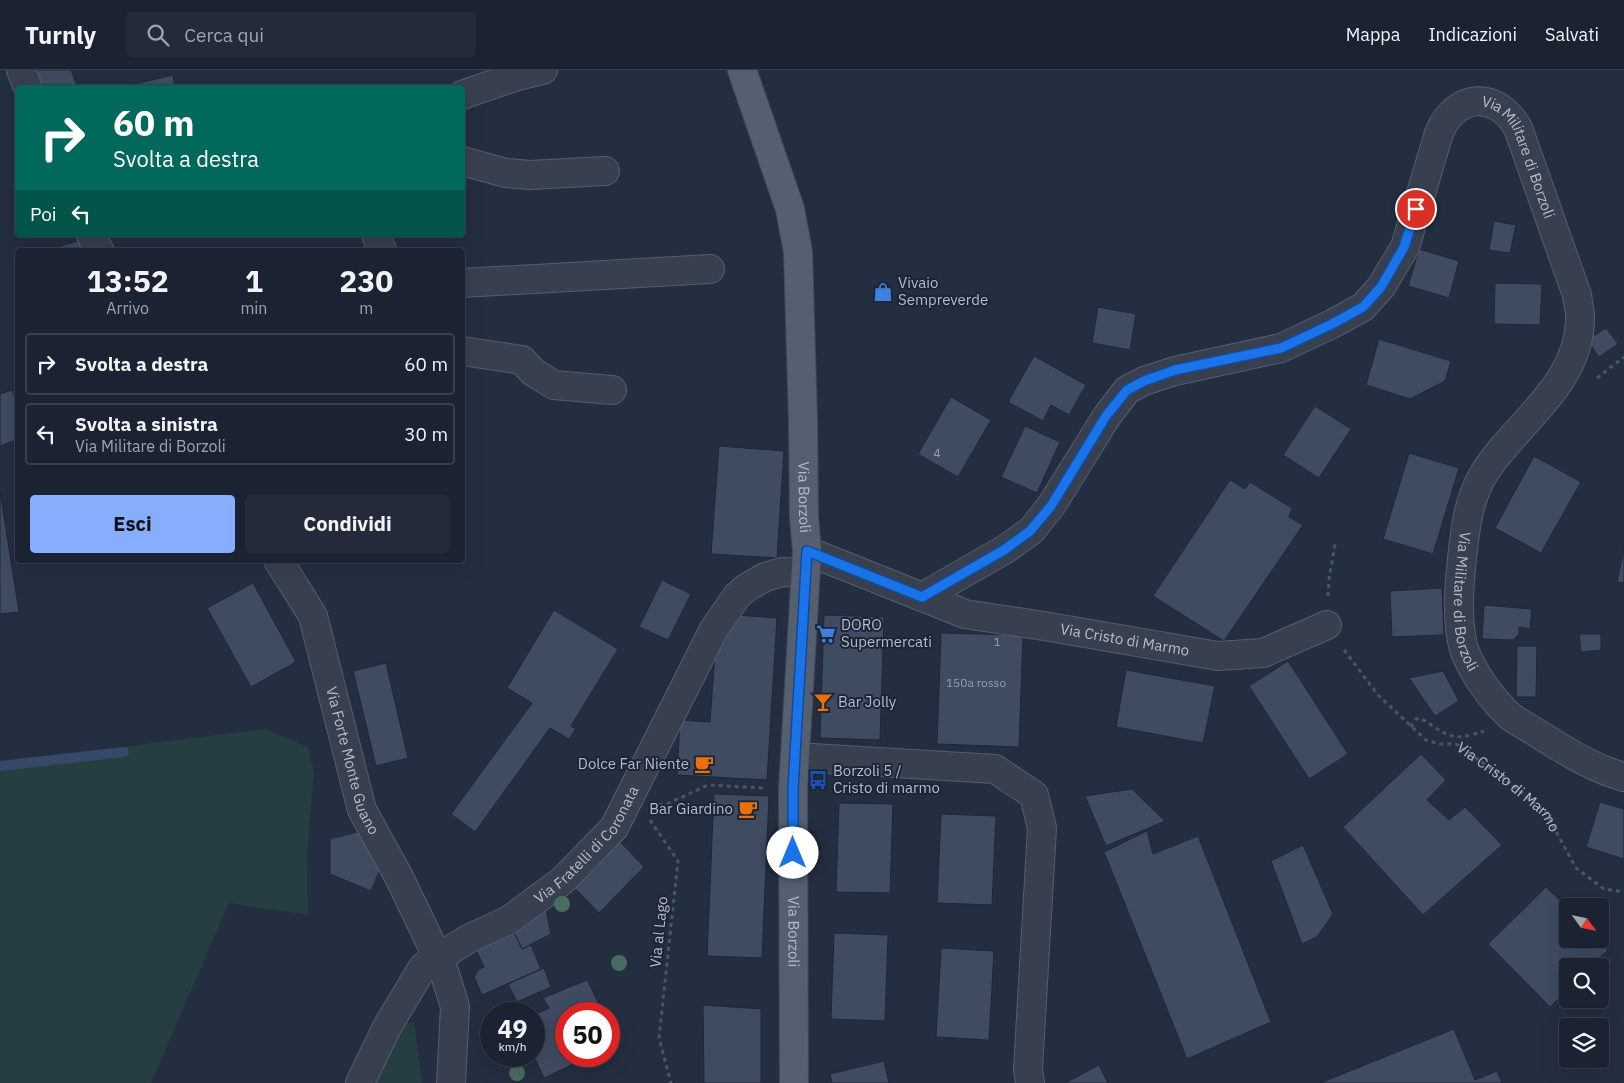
<!DOCTYPE html>
<html lang="it">
<head>
<meta charset="utf-8">
<style>
	body { margin:0; font-family:"IBM Plex Sans",sans-serif; background:#242a39; color:#f1f3f6; height:100vh; display:flex; flex-direction:column; font-size:19px; white-space:nowrap }
	* { box-sizing:border-box; margin:0 }
	p { font-size:16px; color:#a0a4ab }
	.icon { flex:none; width:28px; height:28px; fill:none; stroke:currentColor; stroke-width:2; stroke-linecap:round; stroke-linejoin:round }
	.map { position:relative; flex:1; overflow:hidden }
	.side { position:absolute; left:15px; top:178px; width:450px; height:315px; display:flex; flex-direction:column; background:#1b2231; border-radius:5px; box-shadow:0 5px 20px #0002,0 0 0 1px #393f4d }
	.side>* { flex:none }
	.hud { position:absolute; left:15px; top:15px; width:450px; height:152px; border-radius:5px; box-shadow:0 5px 20px #0002,0 0 0 1px #393f4d; background:#00695c; color:#fff; overflow:hidden }
	.needle { width:32px; rotate:123deg }
	.tools { position:absolute; left:1559px; top:828px; display:grid; gap:10px }
	.tools a { display:grid; place-items:center; width:50px; height:50px; border-radius:5px; background:#1b2231; box-shadow:0 5px 20px #0002,0 0 0 1px #393f4d; font-size:25px }
	.speed { position:absolute; left:480px; top:932px; display:flex; gap:10px; font-size:25px; font-weight:700; text-align:center }
	.speed>* { display:grid; place-content:center; width:65px; height:65px; border-radius:50%; background:#1b2231; box-shadow:0 5px 20px #0002,0 0 0 1px #393f4d; line-height:1 }
	.speed small { font-size:12px; font-weight:400 }
	.speed .limit { border:8px solid #d22; background:#fff; color:#111 }
	.pin { position:absolute; display:grid; place-items:center; width:42px; height:42px; color:#fff; margin:-21px; border:2px solid #fff; border-radius:50%; box-shadow:0 1px 5px #0007 }
	.me { position:absolute; width:55px; margin:-28px; rotate:0deg; stroke-linejoin:round; filter:drop-shadow(0 0 4px #0008) }
	.turn { display:flex; align-items:center; gap:18px; height:105px; padding:0 15px; font-size:22px }
	.turn .icon { width:65px; height:65px; stroke-width:2.5 }
	.turn b { display:block; font-size:35px; line-height:42px }
	.then { display:flex; align-items:center; height:48px; padding:0 15px; background:#0003; gap:10px; font-size:19px }
	.eta { display:flex; justify-content:space-evenly; align-items:center; height:85px; text-align:center }
	.eta b { font-size:30px; font-weight:700; line-height:35px }
	.primary-button { display:flex; gap:10px; margin-top:auto; padding:10px 15px }
	.primary-button a { flex:1; height:58px; border-radius:5px; background:#87adfd; color:#111; font-size:20px; font-weight:700; line-height:58px; text-align:center }
	.primary-button a+a { background:#242a39; color:#f1f3f6 }
	ul { padding:0; list-style:none }
	li { display:flex; align-items:center; gap:15px; height:62px; margin:0 10px 8px; padding:0 5px; border:2px solid #393f4d; border-radius:5px }
	li div { flex:1 }
	li b { display:block; font-size:19px }
	li em { font-style:normal }
	header { display:flex; align-items:center; gap:30px; box-sizing:border-box; height:70px; padding:0 25px; background:#1b2231; border-bottom:1px solid #393f4d }
	header strong { font-size:24px }
	nav { display:flex; gap:28px; margin-inline-start:auto; font-size:18px }
	.search { width:350px; height:45px; background:#242a39; display:flex; align-items:center; gap:12px; box-sizing:border-box; padding:0 18px; border-radius:5px; color:#a0a4ab; font-size:19px }
	.map>svg:first-child { display:block }
	.green { fill:#263d42 }
	.lines { fill:none; stroke-linecap:round; stroke-linejoin:round }
	.stream { stroke:#374869; stroke-width:10 }
	.building { fill:#3f4b61; stroke:#1f2738 }
	.minor-casing { stroke:#565e6e; stroke-width:30 }
	.major-casing { stroke:#41495a; stroke-width:30 }
	.path { stroke:#445a5f; stroke-width:3; stroke-dasharray:4 4; stroke-linecap:butt }
	.minor { stroke:#384050; stroke-width:28 }
	.major { stroke:#565f70; stroke-width:28 }
	.tree { fill:#4a6b60 }
	.route-casing { stroke:#114b97; stroke-width:12 }
	.route { stroke:#1a73e8; stroke-width:9 }
	.labels { text-anchor:middle; stroke-width:4; stroke-linejoin:round; paint-order:stroke }
	.number-label { font-size:12px; fill:#97a0b0 }
	.street-label { font-size:15px; fill:#b4bccb; stroke:#1d2536 }
	.poi-label { font-size:15px; fill:#b4bccb; stroke:#1d2536; text-anchor:start }
</style>
</head>
<body>
<header>
<strong>Turnly</strong>
<div class="search"><svg class="icon" aria-label="search" viewBox="0 0 24 24"><circle cx="10" cy="10" r="6"/><path d="M15 15l6 6"/></svg>Cerca qui</div>
<nav><a>Mappa</a><a>Indicazioni</a><a>Salvati</a></nav>
</header>
<div class="map">
<svg width="1624" height="1013" viewBox="0 0 1624 1013">
	<rect width="100%" height="100%" fill="#242e41"/>
	<path class="green" d="M266 659 308 677 314 703 307 783 308 845 229 833 151 1013H0V692Z
		M414 952 422 1013H360L387 957Z"/>
	<g class="lines">
		<path class="stream" d="M0 696 124 682"/>
	</g>
	<path class="building" d="M28 0H71L78 18H36Z
		M173 5 175 18H117Z
		M1494 151 1516 155 1510 183 1489 180Z
		M88 168 92 180H47Z
		M1419 179 1459 191 1449 228 1408 216Z
		M1495 213 1542 214 1540 255 1494 254Z
		M1098 237 1136 244 1130 280 1092 273Z
		M1606 258 1618 274 1599 287 1587 270Z
		M1379 269 1451 291 1445 311 1410 329 1366 315Z
		M1034 286 1086 315 1069 345 1051 335 1043 351 1008 332Z
		M12 320 18 334V369L0 376V324Z
		M951 327 991 350 958 407 918 384Z
		M1315 336 1351 359 1319 408 1283 385Z
		M1025 356 1060 372 1037 423 1001 407Z
		M719 376 784 381 777 488 711 484Z
		M1409 383 1459 398 1433 484 1383 469Z
		M1534 386 1581 412 1541 483 1495 458Z
		M1230 410 1245 419 1250 412 1292 438 1289 447 1303 455 1224 571 1153 526Z
		M0 421 19 542 0 544Z
		M1624 479V513L1617 512Z
		M662 510 691 524 668 570 639 557Z
		M253 513 296 592 251 617 207 538Z
		M1442 518 1444 565 1392 567 1390 521Z
		M1484 535 1532 539 1530 559 1519 557V564L1513 570 1482 569Z
		M554 540 618 579 571 656 576 659 569 669 550 658 475 762 451 744 532 633 507 618Z
		M737 545 777 548 767 710 677 705 680 650 710 652 715 583Z
		M824 545 884 547 880 670 820 668Z
		M941 563 1023 565 1019 677 937 674Z
		M1579 564H1601V580L1581 582Z
		M1517 576H1537L1536 627H1516Z
		M1288 591 1348 684 1309 709 1249 616Z
		M386 593 408 688 376 696 353 601Z
		M1126 600 1215 616 1203 673 1116 657Z
		M1443 601 1459 631 1435 646 1409 608Z
		M1421 684 1446 710 1427 730 1449 750 1465 737 1502 775 1423 845 1343 757Z
		M1132 719 1165 751 1106 776 1085 726Z
		M714 724 769 726 762 888 707 886Z
		M1600 732 1624 739V789L1586 777Z
		M839 733 893 734 890 823 836 822Z
		M941 744 996 746 992 835 937 833Z
		M365 760 382 794 371 821 330 804V769Z
		M1147 761 1153 784 1198 766 1271 952 1187 989 1104 782Z
		M614 765 644 797 599 843 569 812Z
		M1303 775 1333 844 1317 867 1302 874 1271 791Z
		M1546 817 1568 838V869H1597L1608 880 1591 896H1568V920L1550 937 1488 874Z
		M546 839 551 864 522 879 513 860Z
		M513 860 522 879 531 875 541 899 482 925 474 907 478 900 484 897 476 880Z
		M834 863 888 865 885 951 831 949Z
		M941 878 994 881 989 970 936 967Z
		M544 898 551 917 517 932 508 914Z
		M587 910 604 944H566V986H590L544 1008 534 986V945L549 938 543 928Z
		M703 935 761 939V1013H704Z
		M609 955 617 973 609 977Z
		M1454 959 1475 1010 1497 1001 1502 1013H1320Z
		M884 991 889 1013H832L830 1004Z
		M1099 995 1108 1013H1065Z"/>
	<g class="lines">
		<g class="minor-casing">
			<g id="minor">
				<path d="M21 0 28 18"/>
				<path d="M462 25 514 7 543 0"/>
				<path d="M462 91 506 103 530 105 605 101"/>
				<path d="M91 165 99 180"/>
				<path d="M376 165 382 180"/>
				<path d="M462 213 710 199"/>
				<path d="M462 281 522 290 533 302 554 315 612 320"/>
				<path id="s2" d="M807 481 965 544 1044 556 1218 586 1263 583 1327 555"/>
				<path id="s3" d="M278 490 313 546 362 740 399 807 444 901 455 937 451 1013"/>
				<path id="s4" d="M922 527 1004 480 1031 461 1051 436 1107 346 1127 320 1144 311 1175 301 1281 278 1332 254 1363 237 1381 217 1405 177 1439 63C1456 23 1496 20 1518 58L1577 225C1578 234 1581 243 1580 251 1578 317 1514 354 1483 405 1468 431 1465 460 1462 489 1459 516 1456 552 1464 579 1472 602 1493 631 1511 647 1519 653 1528 657 1537 663 1564 680 1592 698 1624 707"/>
				<path d="M795 687 995 699 1034 725 1042 758 1028 999 1030 1013"/>
				<path id="s5" d="M360 1013 387 957 423 897 470 868 509 850 562 811 614 758 714 559 737 526 746 518 765 507 782 502 806 503"/>
			</g>
		</g>
		<g class="major-casing">
			<g id="major">
				<path id="s6" d="M742 0 790 139 798 182 803 350 804 447 807 481 793 719 794 1013"/>
			</g>
		</g>
		<g class="path">
			<path d="M1597 308 1624 287"/>
			<path d="M1328 526 1329 509 1335 474"/>
			<path id="s1" d="M1344 580 1378 625 1426 670 1439 674H1456L1500 705 1546 743 1576 798 1604 819 1624 822"/>
			<path d="M1411 657 1416 649 1420 648C1449 665 1449 673 1484 661"/>
			<path d="M659 735 667 734 708 715 763 718"/>
			<path d="M650 750 678 791 659 968 671 1013"/>
		</g>
		<use href="#minor" class="minor"/>
		<use href="#major" class="major"/>
	</g>
	<g class="tree">
		<circle cx="562" cy="834" r="8"/>
		<circle cx="619" cy="893" r="8"/>
		<circle cx="517" cy="1003" r="8"/>
	</g>
	<g class="lines">
		<g class="route-casing">
			<path id="route" d="M793 783V719L807 481 922 527 1004 480 1030 461 1051 436 1106 346 1127 320 1144 311 1175 300 1281 278 1332 254 1363 237 1381 217 1404 177 1416 139"/>
		</g>
		<use href="#route" class="route"/>
	</g>
	<defs>
		<g id="shop-bare" transform="scale(1.5)"><path d="M-5-2.5h2.3a2.7 3.5 0 0 1 5.4 0H5L5.5 6h-11ZM-1.5-2.5h3a1.5 2.3 0 0 0-3 0Z" fill="#3f7fe0" stroke="#1d2536" stroke-width="2.5" paint-order="stroke"/></g>
		<g id="supermarket-bare" transform="scale(1.5)"><path d="M-6-5.5h2.5l.6 2H6L4.5 2H-2.5L-4.4-4H-6ZM-1.5 3.2a1.3 1.3 0 1 0 .1 0ZM3 3.2a1.3 1.3 0 1 0 .1 0Z" fill="#3f7fe0" stroke="#1d2536" stroke-width="2.5" paint-order="stroke"/></g>
		<g id="bar-bare" transform="scale(1.5)"><path d="M-6-5H6L.8 .8V4.5H3.5V6h-7V4.5H-.8V.8Z" fill="#e8710a" stroke="#1d2536" stroke-width="2.5" paint-order="stroke"/></g>
		<g id="cafe-bare" transform="scale(1.5)"><path d="M-5.5-4.5H6V0H3Q3 3.5 0 3.5H-2.5Q-5.5 3.5-5.5 0ZM3-3.2v2h1.7v-2ZM-6 4.5H4V6H-6Z" fill="#e8710a" stroke="#1d2536" stroke-width="2.5" paint-order="stroke"/></g>
		<g id="bus-bare" transform="scale(1.5)"><path d="M-5-6H5V4H4V6H2V4H-2V6H-4V4H-5ZM-3.5-4V0h7V-4ZM-3.5 1.2v1.5H-2V1.2ZM2 1.2v1.5H3.5V1.2Z" fill="#1a4fb4" stroke="#1d2536" stroke-width="2.5" paint-order="stroke"/></g>
	</defs>
	<g fill-rule="evenodd">
		<use href="#shop-bare" x="883" y="222"/>
		<use href="#supermarket-bare" x="826" y="564"/>
		<use href="#bar-bare" x="823" y="632"/>
		<use href="#cafe-bare" x="704" y="694"/>
		<use href="#bus-bare" x="818" y="710"/>
		<use href="#cafe-bare" x="748" y="739"/>
	</g>
	<g class="labels">
		<g class="number-label">
			<text x="937" y="387">4</text>
			<text x="997" y="576">1</text>
			<text x="976" y="617">150a rosso</text>
		</g>
		<g class="street-label">
			<text dy="5" stroke="none"><textPath href="#s4" startOffset="871">Via Militare di Borzoli</textPath></text>
			<text dy="5" stroke="none"><textPath href="#s6" startOffset="436">Via Borzoli</textPath></text>
			<text dy="5" stroke="none"><textPath href="#s4" startOffset="1366">Via Militare di Borzoli</textPath></text>
			<text dy="5" stroke="none"><textPath href="#s2" startOffset="332">Via Cristo di Marmo</textPath></text>
			<text dy="5" stroke="none"><textPath href="#s3" startOffset="216">Via Forte Monte Guano</textPath></text>
			<text dy="5" stroke="none"><textPath href="#s1" startOffset="221">Via Cristo di Marmo</textPath></text>
			<text dy="5" stroke="none"><textPath href="#s5" startOffset="340">Via Fratelli di Coronata</textPath></text>
			<text transform="translate(659 862) rotate(-84)" y="5">Via al Lago</text>
			<text dy="5" stroke="none"><textPath href="#s6" startOffset="871">Via Borzoli</textPath></text>
		</g>
		<g class="poi-label">
			<text x="898" y="218">Vivaio<tspan x="898" dy="17">Sempreverde</tspan></text>
			<text x="841" y="560">DORO<tspan x="841" dy="17">Supermercati</tspan></text>
			<text x="838" y="637">Bar Jolly</text>
			<text x="689" y="699" text-anchor="end">Dolce Far Niente</text>
			<text x="833" y="706">Borzoli 5 /<tspan x="833" dy="17">Cristo di marmo</tspan></text>
			<text x="733" y="744" text-anchor="end">Bar Giardino</text>
		</g>
	</g>
</svg>
<div class="tools">
<a><svg class="needle" viewBox="-14 -14 28 28"><path d="M0-13l5 13h-10z" fill="#e53935"/><path d="M0 13l5-13h-10z" fill="#a0a4ab"/></svg></a>
<a><svg class="icon" aria-label="search" viewBox="0 0 24 24"><circle cx="10" cy="10" r="6"/><path d="M15 15l6 6"/></svg></a>
<a><svg class="icon" aria-label="layers" viewBox="0 0 24 24"><path d="M12 4l9 5-9 5-9-5zM3 14l9 5 9-5"/></svg></a>
</div>
<div class="speed"><div>49<small>km/h</small></div><div class="limit">50</div></div>
<div class="pin" style="left:1416px;top:139px;background:#d93025"><svg class="icon" aria-label="arrive" viewBox="0 0 24 24"><path d="M6 21V4h12l-3 4 3 4H6"/></svg></div>
<svg class="me" style="left:793px;top:783px" viewBox="-20 -20 40 40"><circle r="19" fill="#fff"/><path d="M0-13L10 11 0 6-10 11z" fill="#1a73e8"/></svg>
<div class="hud">
<div class="turn"><svg class="icon" aria-label="right" viewBox="0 0 24 24"><path d="M7 20v-9h11M14 6l5 5-5 5"/></svg><div><b>60 m</b>Svolta a destra</div></div>
<div class="then">Poi<svg class="icon" aria-label="left" viewBox="0 0 24 24"><path d="M17 20v-9H6M10 6l-5 5 5 5"/></svg></div>
</div>
<section class="side">
<div class="eta">
<div><b>13:52</b><p>Arrivo</p></div>
<div><b>1</b><p>min</p></div>
<div><b>230</b><p>m</p></div>
</div>
<ul>
<li><svg class="icon" aria-label="right" viewBox="0 0 24 24"><path d="M7 20v-9h11M14 6l5 5-5 5"/></svg><div><b>Svolta a destra</b></div><em>60 m</em></li>
<li><svg class="icon" aria-label="left" viewBox="0 0 24 24"><path d="M17 20v-9H6M10 6l-5 5 5 5"/></svg><div><b>Svolta a sinistra</b><p>Via Militare di Borzoli</p></div><em>30 m</em></li>
</ul>
<div class="primary-button"><a>Esci</a><a>Condividi</a></div>
</section>
</div>
</body>
</html>
